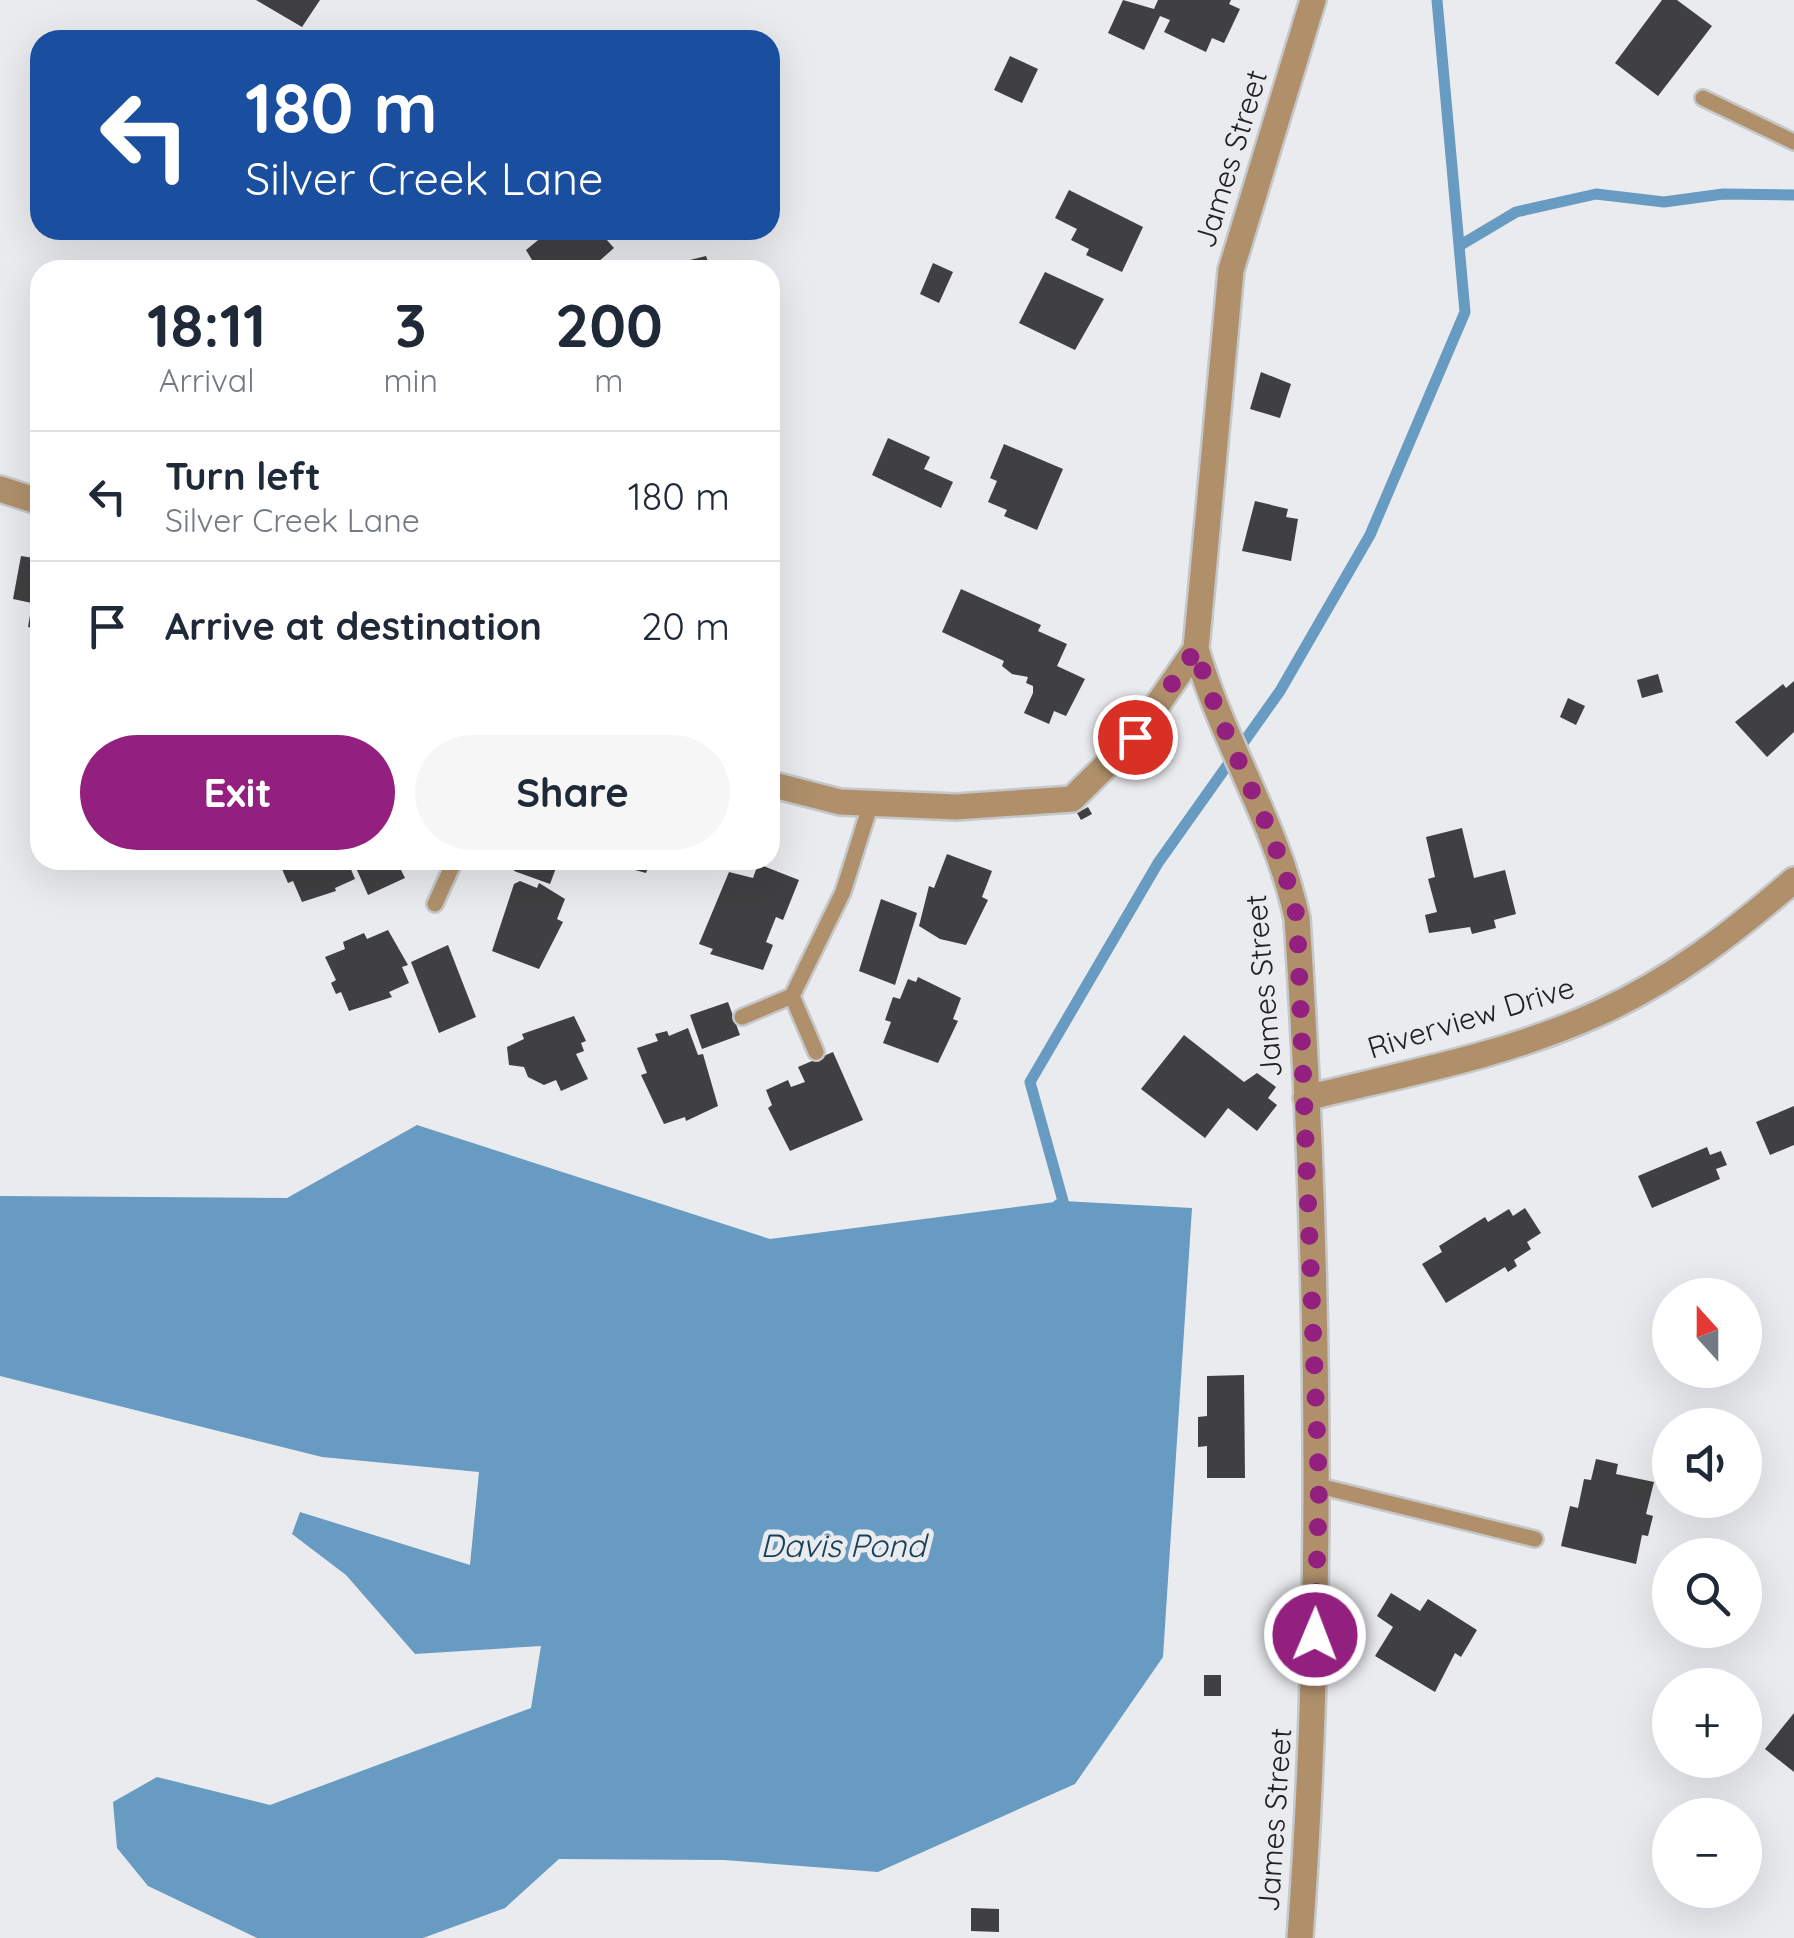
<!DOCTYPE html>
<html lang="en">
<head>
<meta charset="utf-8">
<style>
	body { margin:0; font-family:Quicksand,sans-serif; background:#f6f6f7; color:#1f2937; height:100vh; display:flex; flex-direction:column; font-size:38px; white-space:nowrap }
	* { box-sizing:border-box; margin:0 }
	p { font-size:32px; color:#747a83 }
	.icon { flex:none; width:55px; height:55px; fill:none; stroke:currentColor; stroke-width:2; stroke-linecap:round; stroke-linejoin:round }
	.map { position:relative; flex:1; overflow:hidden }
	.details { position:absolute; left:30px; top:260px; width:750px; height:610px; display:flex; flex-direction:column; background:#fff; border-radius:30px; box-shadow:0 10px 40px #0002 }
	.details>* { flex:none }
	.guide { position:absolute; left:30px; top:30px; width:750px; height:210px; border-radius:30px; box-shadow:0 10px 40px #0002; background:#1a4fa0; color:#fff; overflow:hidden }
	.needle { width:65px; rotate:339deg }
	.buttons { position:absolute; left:1652px; top:1278px; display:grid; gap:20px }
	.buttons a { display:grid; place-items:center; width:110px; height:110px; border-radius:50%; background:#fff; box-shadow:0 10px 40px #0002; font-size:50px }
	.pin { position:absolute; display:grid; place-items:center; width:85px; height:85px; color:#fff; margin:-42px; border:5px solid #fff; border-radius:50%; box-shadow:0 2px 10px #0007 }
	.me { position:absolute; width:110px; margin:-55px; rotate:1deg; stroke-linejoin:round; filter:drop-shadow(0 0 8px #0008) }
	.turn { display:flex; align-items:center; gap:35px; height:210px; padding:0 50px; font-size:45px }
	.turn .icon { width:130px; height:130px; stroke-width:2.5 }
	.turn b { display:block; font-size:70px; line-height:85px }
	.eta { display:flex; justify-content:space-evenly; align-items:center; height:170px; text-align:center }
	.eta b { font-size:60px; font-weight:800; line-height:70px }
	.cta { display:flex; gap:20px; margin-top:auto; padding:20px 50px }
	.cta a { flex:1; height:115px; border-radius:60px; background:#931f7e; color:#fff; font-size:40px; font-weight:800; line-height:115px; text-align:center }
	.cta a+a { background:#f6f6f7; color:#1f2937 }
	ul { padding:0; list-style:none }
	li { display:flex; align-items:center; gap:30px; height:130px; padding:0 50px; border-top:2px solid #e0e1e3 }
	li div { flex:1 }
	li b { display:block; font-size:38px }
	li em { font-style:normal }
	.map>svg:first-child { display:block }
	.water { fill:#689bc1 }
	.lines { fill:none; stroke-linecap:round; stroke-linejoin:round }
	.stream { stroke:#689bc1; stroke-width:11 }
	.building { fill:#403f41 }
	.service-casing { stroke:#c6c7c9; stroke-width:20 }
	.minor-casing { stroke:#c6c7c9; stroke-width:30 }
	.service { stroke:#af906b; stroke-width:15 }
	.minor { stroke:#af906b; stroke-width:25 }
	.route { stroke:#931f7e; stroke-width:18; stroke-dasharray:0 32.4 }
	.labels { text-anchor:middle; stroke-width:10; stroke-linejoin:round; paint-order:stroke }
	.street-label { font-size:30px; fill:#212122; stroke:#eaebee }
	.water-label { font-size:32px; font-style:italic; fill:#17405b; stroke:#eaebee }
</style>
</head>
<body>
<div class="map">
<svg width="1794" height="1938" viewBox="0 0 1794 1938">
	<rect width="100%" height="100%" fill="#eaebee"/>
	<path class="water" d="M417 1125 770 1239 1063 1201 1192 1208 1163 1657 1075 1784 878 1872 724 1860 559 1859 505 1908 423 1938H257L148 1886 117 1848 113 1802 157 1777 270 1805 531 1708 541 1646 415 1654 346 1575 292 1534 300 1512 470 1565 479 1472 322 1457 0 1376V1196L287 1198Z"/>
	<g class="lines">
		<path class="stream" d="M1459 246 1516 212 1596 194 1664 202 1723 194 1794 195
			M1052 1210 1063 1201 1030 1082 1158 863 1280 691 1370 535 1465 312 1437 0"/>
	</g>
	<path class="building" d="M256 0H320L302 27Z
		M1123 0 1154 9 1158 0H1231L1229 4 1240 9 1224 43 1212 38 1206 52 1164 32 1170 20 1160 16 1144 50 1108 33Z
		M1662 0H1677L1712 26 1658 96 1615 63Z
		M1010 56 1038 69 1022 103 994 90Z
		M1069 190 1143 227 1122 272 1086 255 1089 249 1071 240 1077 229 1055 218Z
		M538 230H598L614 248 597 263 598 270H538L526 250 543 236Z
		M706 256 711 270H676L674 264Z
		M933 263 953 272 939 303 920 294Z
		M1045 272 1104 299 1075 350 1019 323Z
		M1261 372 1291 384 1280 418 1250 409Z
		M888 438 930 457 924 469 953 482 941 508 872 475Z
		M1004 444 1063 469 1037 530 1004 516 1007 510 988 502 997 481 990 478Z
		M1255 501 1288 509 1286 517 1298 519 1291 561 1242 551Z
		M21 556 40 559V629L28 627 32 603 13 599Z
		M961 589 1041 625 1038 631 1067 644 1057 666 1085 679 1066 716 1054 711 1049 724 1024 713 1033 693V686L1026 683 1028 677 1012 674 1002 666 1004 661 942 632Z
		M1658 674 1663 692 1642 698 1637 680Z
		M1794 681V732L1767 757 1735 722 1783 684 1786 688Z
		M1568 698 1585 706 1576 725 1560 717Z
		M1088 807 1092 814 1081 820 1077 813Z
		M1462 828 1474 878 1505 870 1516 914 1494 920 1496 928 1472 934 1470 927 1429 933 1425 915 1437 912 1428 879 1435 877 1426 837Z
		M947 854 992 871 982 897 988 900 966 945 940 939 919 926 929 886 934 888Z
		M284 860H347L355 879 335 888 336 891 302 902 293 881 288 883 279 862Z
		M396 860 405 878 368 895 353 861Z
		M518 860H559L550 884 514 871Z
		M598 860H651L646 873Z
		M758 864 799 880 783 920 776 917 766 942 773 945 763 970 710 954 713 949 699 944 729 872 753 878Z
		M520 881 537 888 539 883 565 899 557 919 563 922 539 969 492 951 514 884Z
		M881 899 917 913 895 985 859 971Z
		M388 930 408 965 402 967 409 983 389 992 392 997 349 1011 341 992 336 994 331 983 336 980 325 957 345 949 343 942 364 933 367 939Z
		M448 945 476 1017 439 1033 411 962Z
		M918 977 961 998 953 1019 958 1021 938 1063 883 1043 891 1022 885 1020 893 997 900 999 908 979 916 982Z
		M728 1002 740 1035 702 1049 690 1015Z
		M574 1016 586 1041 581 1043 584 1051 576 1054 588 1079 561 1091 556 1080 544 1085 528 1077 524 1067 509 1065 507 1047 524 1039 522 1034Z
		M688 1028 698 1055 703 1054 718 1106 686 1121 685 1117 664 1124 641 1075 647 1073 637 1048 658 1041 655 1034 667 1031 669 1036Z
		M1184 1035 1244 1082 1257 1073 1276 1087 1268 1098 1277 1105 1257 1131 1228 1108 1205 1138 1141 1089Z
		M833 1052 863 1120 790 1151 768 1108 772 1105 766 1090 788 1080 791 1087 805 1082 798 1067Z
		M1794 1106V1145L1770 1155 1756 1122Z
		M1707 1147 1710 1155 1721 1151 1727 1165 1716 1169 1720 1179 1652 1208 1638 1176Z
		M1525 1208 1541 1233 1527 1242 1531 1249 1514 1260 1517 1266 1508 1272 1505 1267 1446 1303 1422 1264 1442 1252 1439 1246 1485 1217 1488 1222 1509 1209 1513 1216Z
		M1244 1375 1245 1478H1207V1446L1198 1447V1417L1207 1416V1376Z
		M1596 1459 1618 1464 1616 1474 1654 1482 1646 1514 1653 1516 1648 1536 1642 1535 1636 1564 1561 1546 1570 1506 1578 1508 1584 1479 1591 1480Z
		M1391 1593 1420 1611 1428 1599 1477 1630 1461 1657 1455 1653 1435 1692 1375 1656 1393 1627 1377 1616Z
		M1204 1675H1221V1696H1204Z
		M1794 1713V1772L1765 1749Z
		M971 1908 999 1909V1932L971 1931Z"/>
	<g class="lines">
		<g class="service-casing">
			<path id="service" d="M1703 98 1794 142
				M435 904 455 860
				M792 996 843 892 871 803
				M742 1017 792 996 816 1052
				M1319 1486 1535 1539"/>
		</g>
		<g class="minor-casing">
			<path id="minor" d="M0 489 40 502
				M770 784 840 802 956 807 1072 799 1135 737 1196 649
				M1306 1098C1404 1074 1507 1055 1599 1013 1672 980 1734 932 1794 880
				M1300 1938C1325 1598 1319 1257 1297 918 1277 824 1222 741 1196 649L1231 270 1313 0"/>
		</g>
		<use href="#service" class="service"/>
		<use href="#minor" class="minor"/>
	</g>
	<g class="lines">
		<path class="route" d="M1135 737 1196 649C1221 741 1277 824 1297 918L1319 1486 1315 1635"/>
	</g>
	<g class="labels">
		<g class="street-label">
			<text transform="translate(1231 159) rotate(-73)" y="10">James Street</text>
			<text transform="translate(1264 986) rotate(-95)" y="10">James Street</text>
			<text transform="translate(1471 1018) rotate(-17)" y="10">Riverview Drive</text>
			<text transform="translate(1275 1820) rotate(-86)" y="10">James Street</text>
		</g>
		<g class="water-label">
			<text x="843" y="1557">Davis Pond</text>
		</g>
	</g>
</svg>
<div class="buttons">
<a><svg class="needle" viewBox="-14 -14 28 28"><path d="M0-13l5 13h-10z" fill="#e53935"/><path d="M0 13l5-13h-10z" fill="#747a83"/></svg></a>
<a><svg class="icon" aria-label="sound" viewBox="0 0 24 24"><path d="M4 9h4l5-4v14l-5-4H4zM17 9q2 3 0 6"/></svg></a>
<a><svg class="icon" aria-label="search" viewBox="0 0 24 24"><circle cx="10" cy="10" r="6"/><path d="M15 15l6 6"/></svg></a>
<a>+</a>
<a>−</a>
</div>
<div class="pin" style="left:1135px;top:737px;background:#d93025"><svg class="icon" aria-label="arrive" viewBox="0 0 24 24"><path d="M6 21V4h12l-3 4 3 4H6"/></svg></div>
<svg class="me" style="left:1315px;top:1635px" viewBox="-20 -20 40 40"><circle r="17" fill="#931f7e" stroke="#fff" stroke-width="3"/><path d="M0-11L8 9 0 5-8 9z" fill="#fff"/></svg>
<div class="guide">
<div class="turn"><svg class="icon" aria-label="left" viewBox="0 0 24 24"><path d="M17 20v-9H6M10 6l-5 5 5 5"/></svg><div><b>180 m</b>Silver Creek Lane</div></div>
</div>
<section class="details">
<div class="eta">
<div><b>18:11</b><p>Arrival</p></div>
<div><b>3</b><p>min</p></div>
<div><b>200</b><p>m</p></div>
</div>
<ul>
<li><svg class="icon" aria-label="left" viewBox="0 0 24 24"><path d="M17 20v-9H6M10 6l-5 5 5 5"/></svg><div><b>Turn left</b><p>Silver Creek Lane</p></div><em>180 m</em></li>
<li><svg class="icon" aria-label="arrive" viewBox="0 0 24 24"><path d="M6 21V4h12l-3 4 3 4H6"/></svg><div><b>Arrive at destination</b></div><em>20 m</em></li>
</ul>
<div class="cta"><a>Exit</a><a>Share</a></div>
</section>
</div>
</body>
</html>
